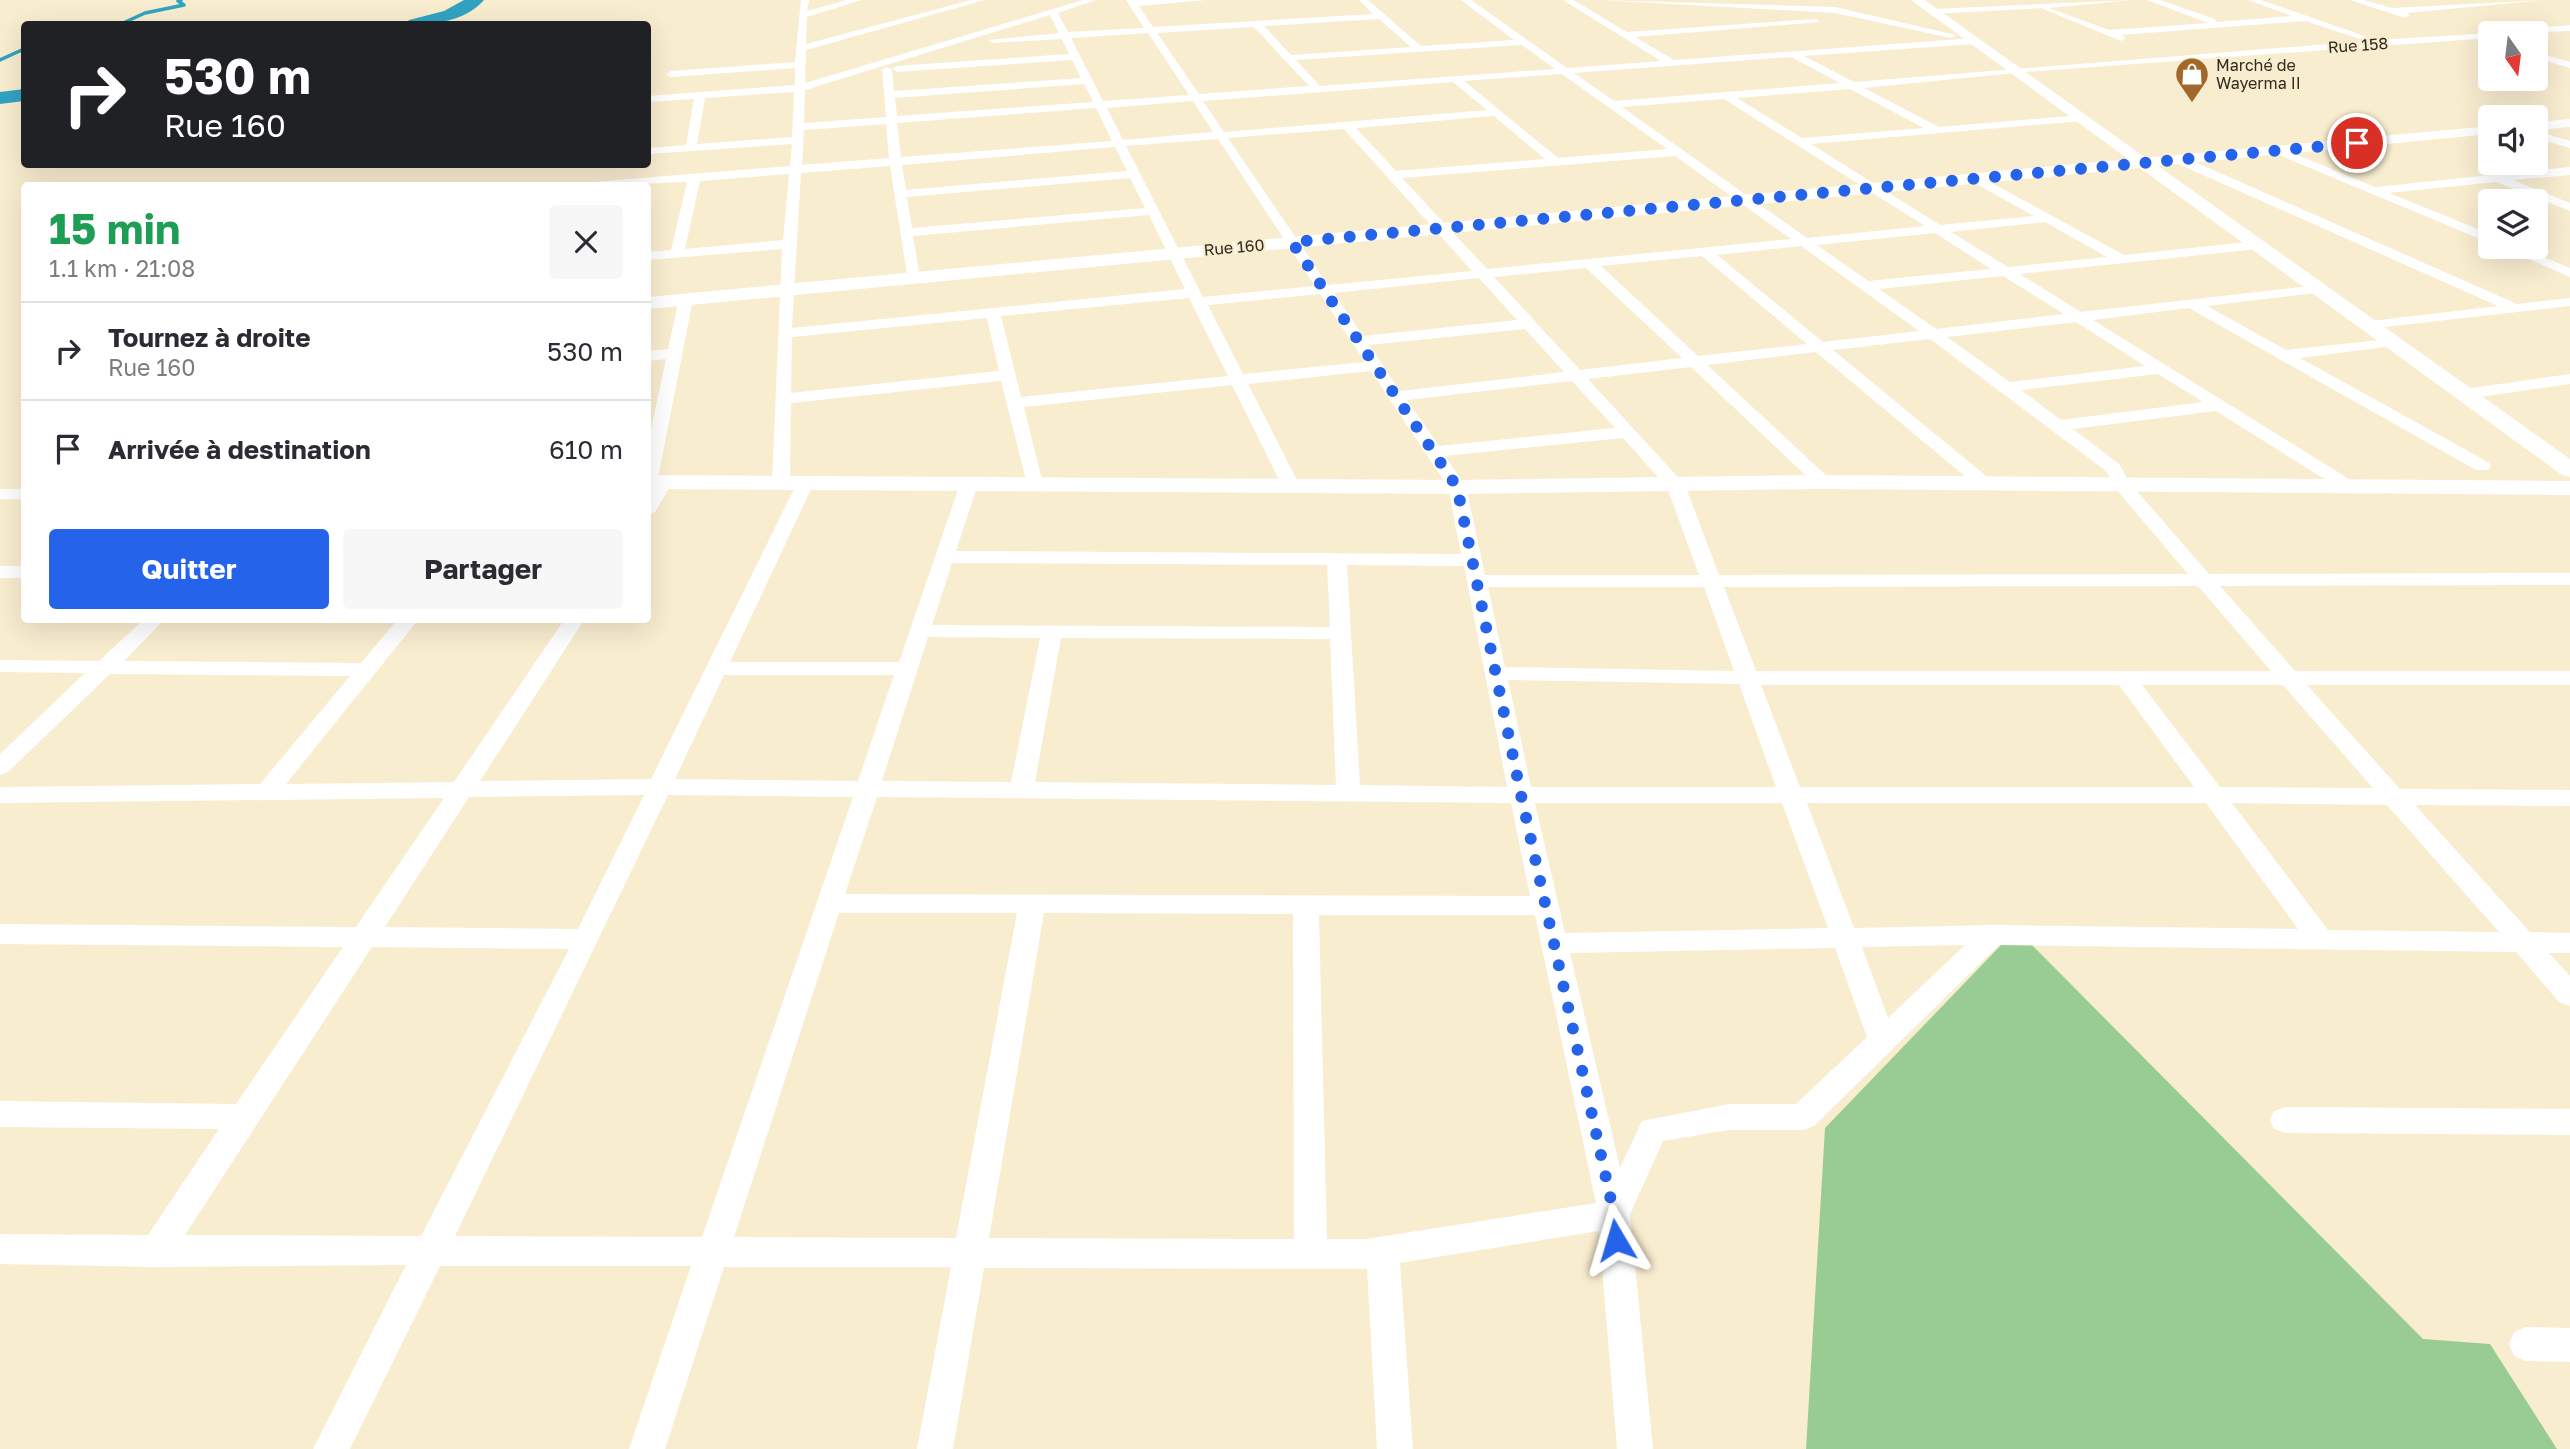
<!DOCTYPE html>
<html lang="fr">
<head>
<meta charset="utf-8">
<style>
	body { margin:0; font-family:"Golos Text",sans-serif; background:#f7f7f7; color:#2b2b33; height:100vh; display:flex; flex-direction:column; font-size:26px; white-space:nowrap }
	* { box-sizing:border-box; margin:0 }
	p { font-size:23px; color:#7c7c81 }
	.icon { flex:none; width:38px; height:38px; fill:none; stroke:currentColor; stroke-width:2; stroke-linecap:round; stroke-linejoin:round }
	.map { position:relative; flex:1; overflow:hidden }
	.panel { position:absolute; left:21px; top:182px; width:630px; height:441px; display:flex; flex-direction:column; background:#fff; border-radius:7px; box-shadow:0 7px 28px #0002 }
	.panel>* { flex:none }
	.banner { position:absolute; left:21px; top:21px; width:630px; height:147px; border-radius:7px; box-shadow:0 7px 28px #0002; background:#202124; color:#fff; overflow:hidden }
	.needle { width:46px; rotate:166deg }
	.buttons { position:absolute; left:2478px; top:21px; display:grid; gap:14px }
	.buttons a { display:grid; place-items:center; width:70px; height:70px; border-radius:7px; background:#fff; box-shadow:0 7px 28px #0002; font-size:35px }
	.pin { position:absolute; display:grid; place-items:center; width:60px; height:60px; color:#fff; margin:-30px; border:4px solid #fff; border-radius:50%; box-shadow:0 2px 7px #0007 }
	.me { position:absolute; width:77px; margin:-38px; rotate:353deg; stroke-linejoin:round; filter:drop-shadow(0 0 5px #0008) }
	.turn { display:flex; align-items:center; gap:24px; height:147px; padding:0 28px; font-size:32px }
	.turn .icon { width:91px; height:91px; stroke-width:2.5 }
	.turn b { display:block; font-size:49px; line-height:60px }
	.round { display:grid; place-items:center; flex:none; width:74px; height:74px; border-radius:7px; background:#f7f7f7 }
	.overview { display:flex; align-items:center; justify-content:space-between; height:119px; padding:0 28px }
	h1 { font-size:42px; font-weight:700; line-height:52px; color:#1e9e55 }
	.cta { display:flex; gap:14px; margin-top:auto; padding:14px 28px }
	.cta a { flex:1; height:80px; border-radius:7px; background:#2563eb; color:#fff; font-size:28px; font-weight:700; line-height:80px; text-align:center }
	.cta a+a { background:#f7f7f7; color:#2b2b33 }
	ul { padding:0; list-style:none }
	li { display:flex; align-items:center; gap:21px; height:98px; padding:0 28px; border-top:2px solid #e1e1e2 }
	li div { flex:1 }
	li b { display:block; font-size:26px }
	li em { font-style:normal }
	.map>svg:first-child { display:block }
	.green { fill:#98cc93 }
	.lines { fill:none; stroke-linecap:round; stroke-linejoin:round }
	.stream { stroke:#31a3c2; stroke-width:3.5 }
	.river { fill:#31a3c2; fill-rule:evenodd }
	.minor { fill:#fff; fill-rule:evenodd }
	.tertiary { fill:#fff; fill-rule:evenodd }
	.route { stroke:#2563eb; stroke-width:12; stroke-dasharray:0 21.6 }
	.labels { text-anchor:middle; stroke-width:5; stroke-linejoin:round; paint-order:stroke }
	.far-street-label { font-size:16px; fill:#2e2a1f; stroke:#f9edd0 }
	.far-poi-label { font-size:16px; fill:#2e2a1f; stroke:#f9edd0; text-anchor:start }
</style>
</head>
<body>
<div class="map">
<svg width="2570" height="1449" viewBox="0 0 2570 1449">
	<rect width="100%" height="100%" fill="#f9edd0"/>
	<path class="green" d="M2004 942 2030 943 2423 1339 2490 1344 2557 1449H1806L1825 1128Z"/>
	<g class="lines">
		<path class="stream" d="M121 24 145 13 184 5 178 1 181 0
			M0 60 24 49"/>
		<path class="river" d="M464 0H484C466 21 432 26 406 24L409 20 444 11Z
			M24 89V101L0 104V92Z"/>
		<path class="minor" d="M801 0H809L807 11 847 0H861L807 17 806 44 971 0H985L806 50 805 83 1083 0H1096L1058 13 1068 32 1144 28 1126 0H1206L1139 6 1153 27 1373 14 1359 0H1368L1421 46 1514 40 1461 0H1471L1567 68 1661 61 1563 0H1573L1627 32 1815 19 1820 22 1635 37 1674 60 1975 38 1980 41 1975 44 1804 56 1854 82 2366 41 2305 21 2121 35 2126 38 2121 41 2041 8 1932 14 1935 9 2132 0 2049 8 2109 30 2208 23 2147 0H2160L2215 19 2216 22 2292 16 2248 0H2261L2376 40 2493 33 2490 38 2025 72 1864 88 1939 127 2082 115 2088 118 2082 121 1811 144 1940 225 2034 216 1971 181V175L1975 174 2124 255 2258 241 2265 245 2258 249 2020 274 2081 312 2319 285 2324 286V292L2207 306 2286 350 2398 338 2401 341 2393 346 2300 358 2488 462 2491 466 2488 470H2476L2189 308 2093 320 2354 482 2357 486 2354 490H2342L2216 411 2073 429 2119 464 2130 483 2209 574 2570 573V585L2220 586 2295 671H2570V685H2307L2400 789 2570 790V806L2415 805 2530 932 2570 933V953H2549L2570 976V1006L2560 1003 2516 952 1999 945 1814 1126 1803 1130H1729L1663 1141 1630 1214 1653 1449H1617L1599 1231 1400 1263 1413 1449H1377L1367 1269 984 1268 953 1449H917L951 1267H724L665 1449H629L691 1266H440L350 1449H313L406 1265 155 1267 0 1264V1234L148 1235 219 1129 0 1127V1101L236 1104 343 947 0 944V924L356 927 444 798 0 803V787L260 784 350 676 110 674 8 772 0 775V754L85 673 0 672V660L99 661 143 620H164L124 661 361 663 397 620H418L286 784 454 782 564 620H584L480 781 651 779 799 479H811L814 483 730 662H899L960 484 969 479 978 484 956 551 1461 554 1448 487 1371 371 1248 384 1300 486 1291 491 1282 486 1232 385 1024 407 1043 484 1034 489 1028 488 1001 381 791 403 790 483 787 487H775L772 483 782 249 648 260V252L671 250 687 182 586 186 592 182 790 166 792 144 648 154V148L686 145 694 99 648 102V96L795 85V68L671 77 666 74 671 71 795 62ZM1050 15 1059 33 988 40 993 43 1062 39 1069 54 897 66 892 69 897 72 1072 60 1081 78 894 91 892 70 887 67 882 70 886 117 804 123 805 90ZM1379 19 1411 47 1291 55 1264 26ZM1254 27 1309 86 1199 94 1157 33ZM1148 33 1189 95 1103 101 1071 38ZM1522 45 1555 69 1320 86 1296 60ZM1791 57 1840 83 1614 101 1574 73ZM1562 74 1667 149 1558 158 1464 81ZM1453 82 1487 110 1224 132 1203 101ZM1084 84 1093 102 897 116 895 98ZM1850 89 1924 128 1802 138 1737 98ZM794 92 792 137 697 144 705 98ZM1724 99 1925 226 1807 238 1622 107ZM1193 101 1213 132 1123 140 1107 108ZM1096 108 1112 141 901 157 897 123ZM1494 116 1545 159 1396 171 1356 128ZM886 124 889 158 802 165 804 130ZM1344 129 1472 271 1328 285 1228 138ZM1218 139 1315 286 1203 297 1126 146ZM1115 147 1127 171 906 190 902 165ZM1675 156 1791 239 1487 269 1402 178ZM890 166 908 281 920 278 913 236 1149 215 1185 289 792 328 801 173ZM789 174 783 240 685 249 700 181ZM1130 178 1145 208 912 228 907 197ZM2045 222 2107 257 2008 267 1951 232ZM1935 233 1991 269 1868 281 1817 245ZM1801 246 1919 331 1823 342 1717 255ZM1702 256 1807 344 1698 356 1601 266ZM1586 268 1682 358 1580 370 1494 277ZM2003 276 2064 314 1936 329 1879 289ZM1479 278 1517 320 1363 336 1334 293ZM1320 294 1365 362 1243 374 1208 305ZM1189 298 1228 376 1021 397 1001 316ZM987 318 999 371 791 393 792 337ZM2076 322 2145 366 2010 382 1947 337ZM1525 329 1564 372 1400 391 1369 345ZM1930 339 2106 471 2116 489 2188 574 1719 575 1685 485 1588 379 1691 367 1817 486H1829L1832 482 1829 478 1707 365 1816 352 1979 488H1991L1994 484 1991 480 1833 350ZM2158 374 2203 402 2061 420 2021 390ZM1572 381 1615 428 1439 446 1407 400ZM1623 438 1667 487 1699 575H1485L1466 487 1445 456ZM952 563 1327 565 1330 627 932 625ZM1347 565 1464 566 1507 787 1360 785ZM2198 586 2271 671H1756L1724 587ZM1488 587H1704L1734 671 1505 667ZM928 637 1040 638 1011 782 882 781ZM1061 638 1330 639 1336 785 1035 782ZM724 675H894L858 781 675 779ZM1508 680 1739 684 1776 787H1531ZM1761 685H2119L2194 787H1800ZM2142 685H2283L2373 788 2220 787ZM644 795 578 929 385 927 469 797ZM668 795 853 797 702 1237 455 1236ZM877 797 1511 803 1530 896 845 894ZM1535 803H1782L1828 928 1565 933ZM1807 803H2206L2298 929 1993 925 1854 928ZM2232 803 2387 805 2499 932 2328 930ZM839 913H1017L956 1238 734 1237ZM1044 913 1293 914 1294 1239 989 1238ZM1319 915H1535L1596 1203 1366 1239H1327ZM1965 945 1888 1018 1862 947ZM372 947 569 949 421 1236 185 1235ZM1835 948 1867 1037 1796 1104H1729L1642 1121 1620 1168 1570 953Z
			M1600 0 1835 7 1956 35 1951 38 1835 13Z
			M2350 0H2364L2392 8 2546 0 2407 13 2410 15 2405 18Z
			M2570 25V31L2504 33 2509 30Z
			M2536 52 2570 62V68L2536 58Z
			M2536 131 2570 141V148L2536 138Z
			M2278 147 2375 187 2570 167V175L2513 180 2570 203V211L2496 182 2389 193 2490 234V243L2274 153 2272 151Z
			M2176 157H2184L2517 304 2570 298V306L2366 329 2363 326 2371 321 2498 306 2176 163Z
			M2501 247H2519L2570 268V277Z
			M686 295 693 299 658 478H670L673 482 655 512 648 514V494L652 486 648 487V443L666 359 648 361V351L668 349 679 299Z
			M2570 374V384L2465 399 2457 394 2465 389Z
			M0 489H24V499H0Z
			M0 566H24V578H0Z
			M2285 1107 2570 1109V1135L2285 1133 2274 1129 2270 1120 2274 1111Z
			M2526 1327 2570 1328V1362L2526 1361 2514 1356 2509 1344 2514 1332Z"/>
		<path class="tertiary" d="M1911 0H1925L2146 158 2490 126V134L2158 166 2570 459V477L2562 475 2140 168 648 309V297L2128 159Z
			M2570 119V127L2536 130V122Z
			M648 475 1457 480 1823 475 2570 481V495L1823 489 1457 494 648 489Z"/>
	</g>
	<g class="lines">
		<path class="route" d="M1616 1240 1614 1214 1521 795 1457 487 1292 242 2357 143"/>
	</g>
	<defs>
		<g id="shop-pin" transform="scale(1.75)"><path d="M0 17L-7.5 6A9.5 9.5 0 1 1 7.5 6Z" fill="#a36829" stroke="#f9edd0"/><path d="M-5-2.5h2.3a2.7 3.5 0 0 1 5.4 0H5L5.5 6h-11ZM-1.5-2.5h3a1.5 2.3 0 0 0-3 0Z" fill="#fff"/></g>
	</defs>
	<g fill-rule="evenodd">
		<use href="#shop-pin" x="2192" y="74"/>
	</g>
	<g class="labels">
		<g class="far-street-label">
			<text transform="translate(2358 45) rotate(-4)" y="6">Rue 158</text>
			<text transform="translate(1234 247) rotate(-5)" y="6">Rue 160</text>
		</g>
		<g class="far-poi-label">
			<text x="2216" y="71">Marché de<tspan x="2216" dy="18">Wayerma II</tspan></text>
		</g>
	</g>
</svg>
<div class="buttons">
<a><svg class="needle" viewBox="-14 -14 28 28"><path d="M0-13l5 13h-10z" fill="#e53935"/><path d="M0 13l5-13h-10z" fill="#7c7c81"/></svg></a>
<a><svg class="icon" aria-label="sound" viewBox="0 0 24 24"><path d="M4 9h4l5-4v14l-5-4H4zM17 9q2 3 0 6"/></svg></a>
<a><svg class="icon" aria-label="layers" viewBox="0 0 24 24"><path d="M12 4l9 5-9 5-9-5zM3 14l9 5 9-5"/></svg></a>
</div>
<div class="pin" style="left:2357px;top:143px;background:#d93025"><svg class="icon" aria-label="arrive" viewBox="0 0 24 24"><path d="M6 21V4h12l-3 4 3 4H6"/></svg></div>
<svg class="me" style="left:1616px;top:1240px" viewBox="-20 -20 40 40"><path d="M0-17L14 15 0 8-14 15z" fill="#2563eb" stroke="#fff" stroke-width="4"/></svg>
<div class="banner">
<div class="turn"><svg class="icon" aria-label="right" viewBox="0 0 24 24"><path d="M7 20v-9h11M14 6l5 5-5 5"/></svg><div><b>530 m</b>Rue 160</div></div>
</div>
<section class="panel">
<div class="overview"><div><h1>15 min</h1><p>1.1 km · 21:08</p></div><a class="round"><svg class="icon" aria-label="close" viewBox="0 0 24 24"><path d="M6 6l12 12M18 6L6 18"/></svg></a></div>
<ul>
<li><svg class="icon" aria-label="right" viewBox="0 0 24 24"><path d="M7 20v-9h11M14 6l5 5-5 5"/></svg><div><b>Tournez à droite</b><p>Rue 160</p></div><em>530 m</em></li>
<li><svg class="icon" aria-label="arrive" viewBox="0 0 24 24"><path d="M6 21V4h12l-3 4 3 4H6"/></svg><div><b>Arrivée à destination</b></div><em>610 m</em></li>
</ul>
<div class="cta"><a>Quitter</a><a>Partager</a></div>
</section>
</div>
</body>
</html>
